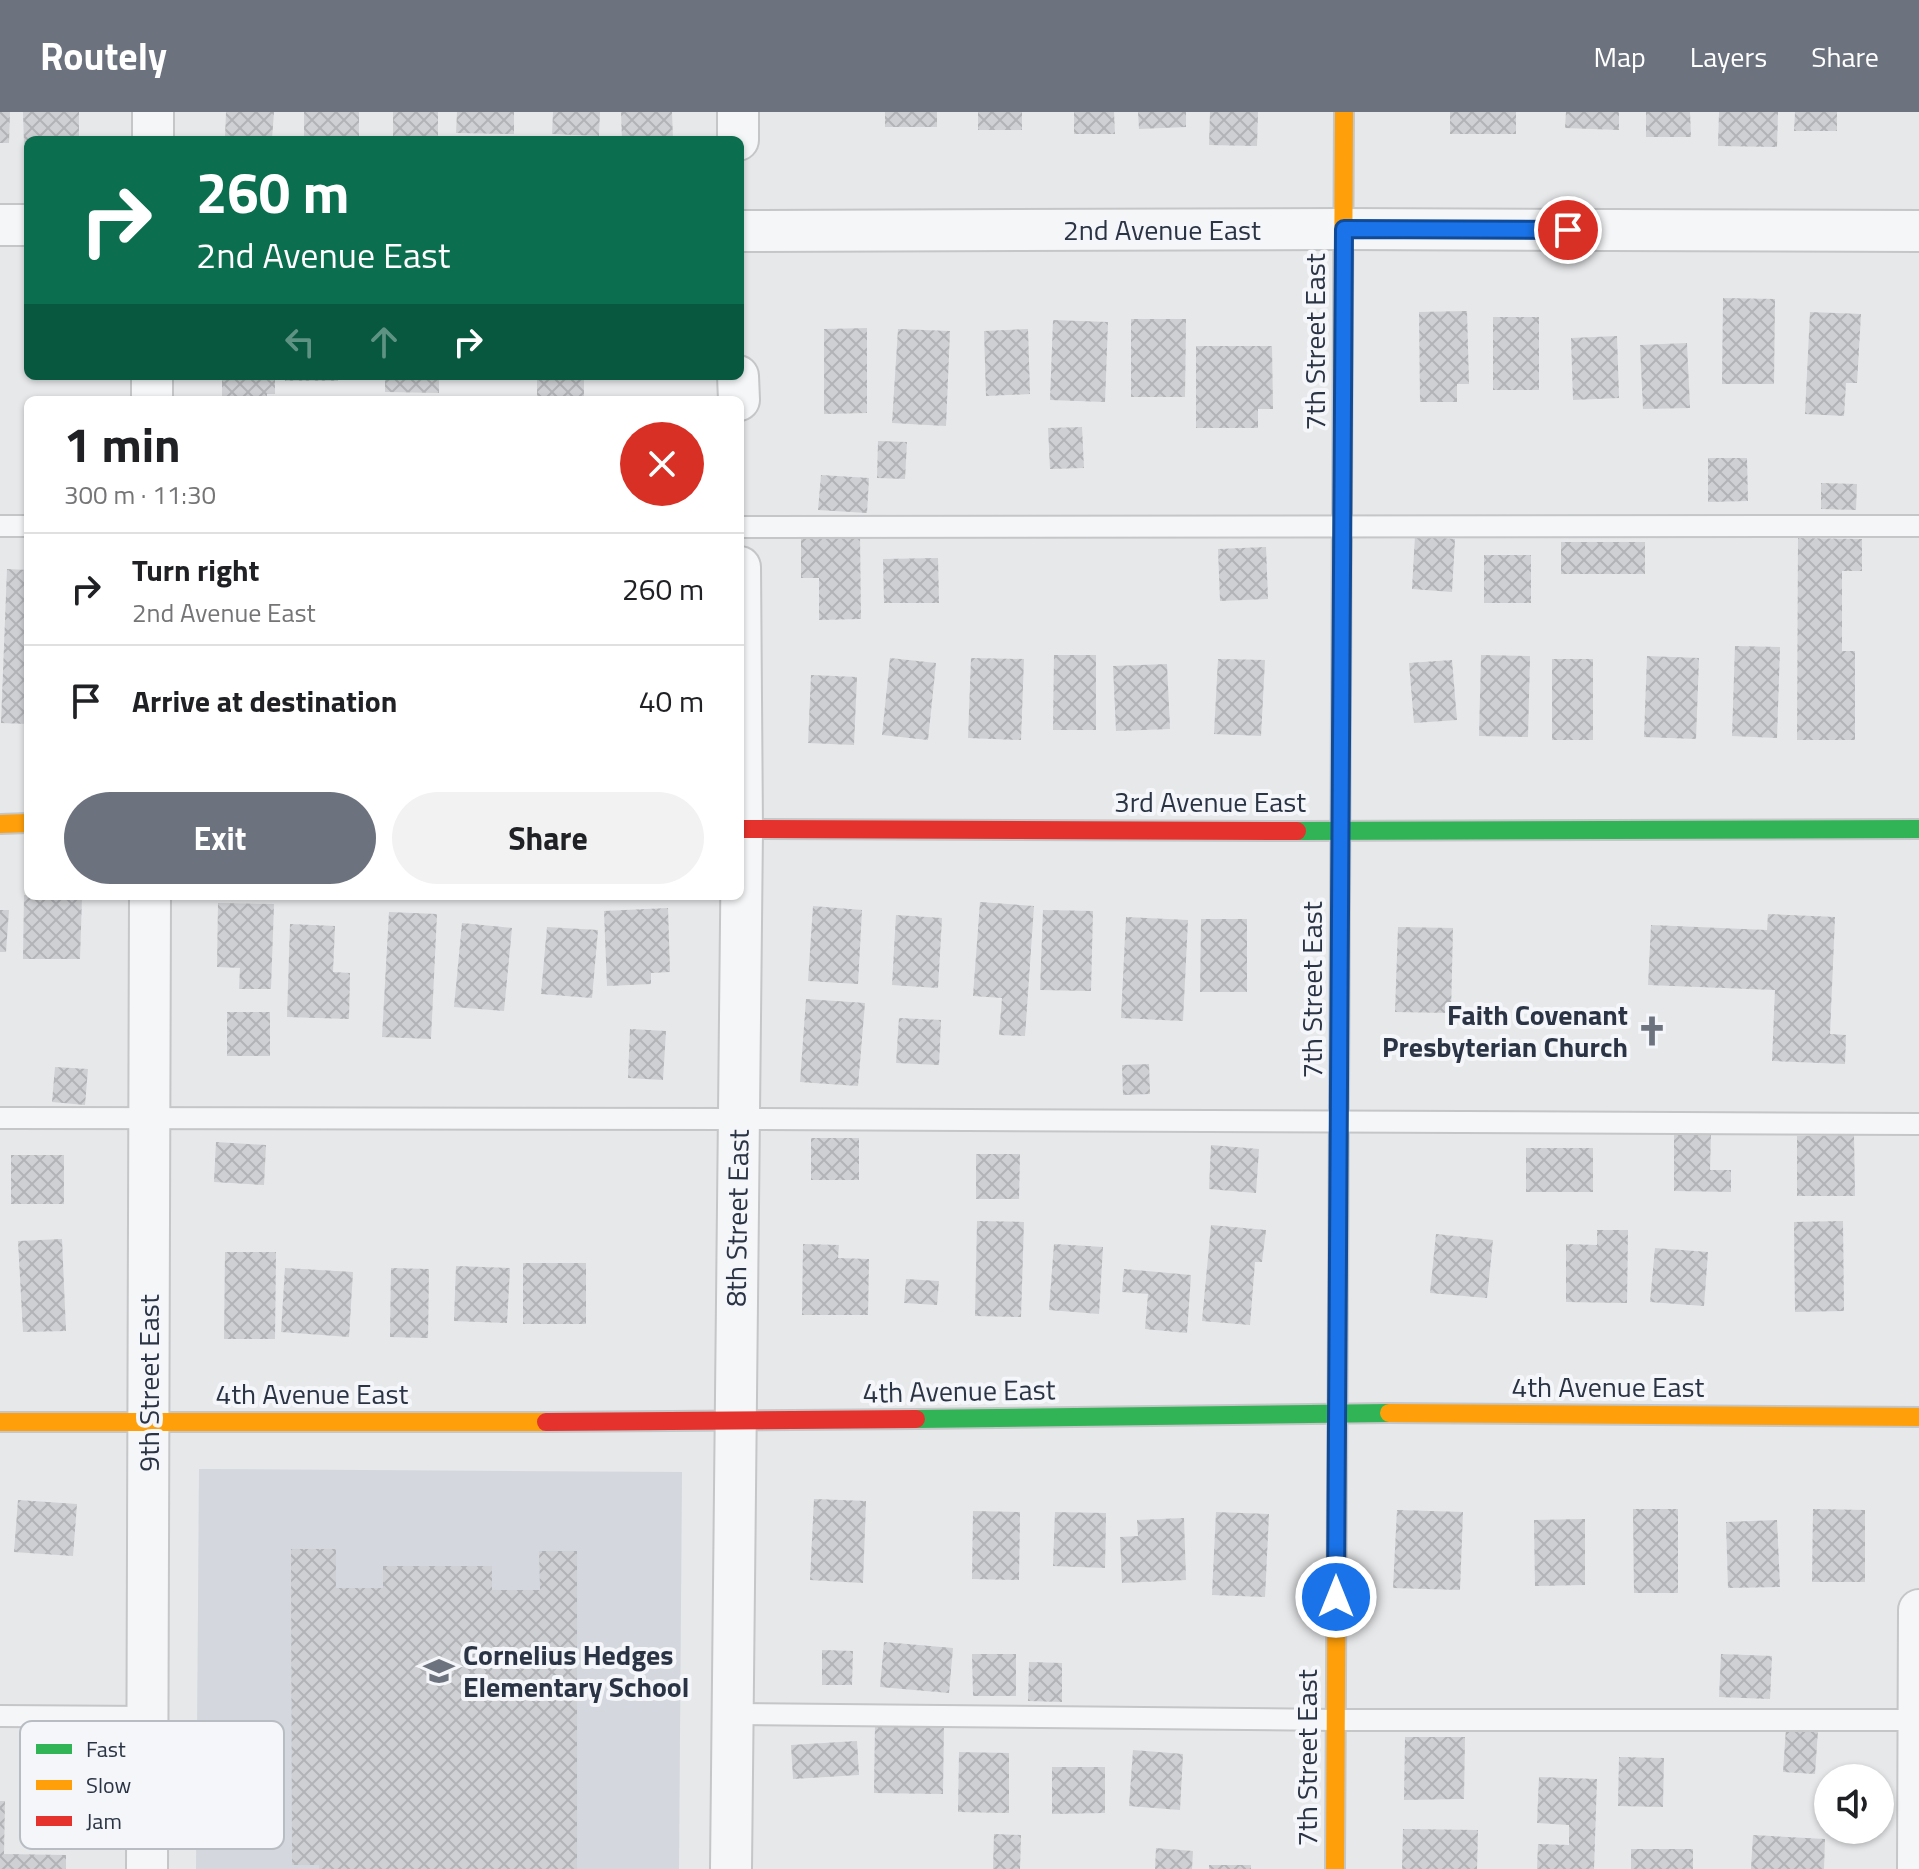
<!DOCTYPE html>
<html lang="en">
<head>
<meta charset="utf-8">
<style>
	body { margin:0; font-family:"Titillium Web",sans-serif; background:#f2f2f2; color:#202124; height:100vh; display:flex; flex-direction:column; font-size:30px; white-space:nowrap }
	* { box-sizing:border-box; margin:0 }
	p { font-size:26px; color:#757577 }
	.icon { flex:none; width:44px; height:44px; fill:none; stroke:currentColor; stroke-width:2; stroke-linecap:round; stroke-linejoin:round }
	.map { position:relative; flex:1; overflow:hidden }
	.side { position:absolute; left:24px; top:284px; width:720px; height:504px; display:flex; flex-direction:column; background:#fff; border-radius:12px; box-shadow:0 2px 6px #0004 }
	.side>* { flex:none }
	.banner { position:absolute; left:24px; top:24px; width:720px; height:244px; border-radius:12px; box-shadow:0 2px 6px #0004; background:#0b6e4f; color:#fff; overflow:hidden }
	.fabs { position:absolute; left:1814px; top:1652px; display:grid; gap:16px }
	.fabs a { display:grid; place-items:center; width:80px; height:80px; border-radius:50%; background:#fff; box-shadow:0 2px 6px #0004; font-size:40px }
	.pin { position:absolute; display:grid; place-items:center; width:68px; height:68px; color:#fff; margin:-34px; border:4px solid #fff; border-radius:50%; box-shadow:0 2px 8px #0007 }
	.me { position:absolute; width:88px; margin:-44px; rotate:0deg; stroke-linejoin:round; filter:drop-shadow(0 0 6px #0008) }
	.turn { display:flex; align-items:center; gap:28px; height:168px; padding:0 40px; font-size:36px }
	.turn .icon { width:104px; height:104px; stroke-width:2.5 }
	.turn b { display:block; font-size:56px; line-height:68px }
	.lanes { display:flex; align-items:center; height:76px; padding:0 40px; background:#0003; justify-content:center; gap:40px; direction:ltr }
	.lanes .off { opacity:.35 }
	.round { display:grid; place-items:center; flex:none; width:84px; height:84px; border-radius:42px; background:#f2f2f2 }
	.head { display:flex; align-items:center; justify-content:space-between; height:136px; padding:0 40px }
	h1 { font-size:48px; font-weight:700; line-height:60px }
	.cta { display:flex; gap:16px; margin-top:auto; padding:16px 40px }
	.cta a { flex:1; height:92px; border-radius:48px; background:#6c737f; color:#fff; font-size:32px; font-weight:700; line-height:92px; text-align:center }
	.cta a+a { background:#f2f2f2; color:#202124 }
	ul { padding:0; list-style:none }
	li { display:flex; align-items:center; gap:24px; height:112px; padding:0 40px; border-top:2px solid #e0e0e0 }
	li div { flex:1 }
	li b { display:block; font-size:30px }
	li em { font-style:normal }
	header { display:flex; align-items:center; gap:48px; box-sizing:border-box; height:112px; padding:0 40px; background:#6c737f; color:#fff }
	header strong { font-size:38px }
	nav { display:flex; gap:44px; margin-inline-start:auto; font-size:28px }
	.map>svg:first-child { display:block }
	.built { fill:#d4d7dd }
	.building { fill:url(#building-cross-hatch) }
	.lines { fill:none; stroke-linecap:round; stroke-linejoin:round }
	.lane-casing { stroke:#c4c6c8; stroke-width:24 }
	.street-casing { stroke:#c4c6c8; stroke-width:44 }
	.fast-casing { stroke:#c4c6c8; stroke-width:22 }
	.slow-casing { stroke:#c4c6c8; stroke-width:22 }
	.jam-casing { stroke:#c4c6c8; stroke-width:22 }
	.lane { stroke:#f5f6f7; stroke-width:20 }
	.street { stroke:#f5f6f7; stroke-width:40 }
	.fast { stroke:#30b455; stroke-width:18 }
	.slow { stroke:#ff9f0a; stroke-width:18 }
	.jam { stroke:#e5322d; stroke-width:18 }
	.route-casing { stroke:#114b97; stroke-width:20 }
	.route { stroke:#1a73e8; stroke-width:14 }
	.labels { text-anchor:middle; stroke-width:8; stroke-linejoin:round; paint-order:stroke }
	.street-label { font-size:28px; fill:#2b3445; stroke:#f4f6f9 }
	.poi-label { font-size:28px; font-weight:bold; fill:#2b3445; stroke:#f4f6f9; text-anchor:end }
	.key { fill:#f4f6f9; stroke:#b8bcc3; stroke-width:2 }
	.key-label { font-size:22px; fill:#2b3445 }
</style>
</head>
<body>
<header>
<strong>Routely</strong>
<nav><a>Map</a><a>Layers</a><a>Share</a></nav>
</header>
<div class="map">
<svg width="1919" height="1757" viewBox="0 0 1919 1757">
	<defs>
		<pattern id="building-cross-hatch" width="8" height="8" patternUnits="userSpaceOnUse" patternTransform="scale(2)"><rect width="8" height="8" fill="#ced0d3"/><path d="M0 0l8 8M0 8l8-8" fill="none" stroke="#b1b3b6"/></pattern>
	</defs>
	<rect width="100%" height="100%" fill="#e6e8ea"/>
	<path class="built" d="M199 1357 682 1360 679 1757H196Z"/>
	<path class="building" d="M0 0H10L9 31H0Z
		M23 0H79V28H28V32H24Z
		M226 0H274L272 27 225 25Z
		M304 0H359V24H304Z
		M393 0H438V28H393Z
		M457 0H514V22L456 21Z
		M553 0H600L599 24 552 22Z
		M621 0H672L673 28H622Z
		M885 0H937V15H885Z
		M978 0H1022V18H978Z
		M1074 0H1114L1115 22H1074Z
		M1138 0H1186V15L1139 17Z
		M1210 0H1258L1257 34 1209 33Z
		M1450 0H1516V22H1450Z
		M1566 0H1619V18L1565 16Z
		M1646 0H1690L1691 25H1646Z
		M1719 0H1778L1777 35 1718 34Z
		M1795 0H1837V19H1794Z
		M1723 186 1775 187 1774 272H1722Z
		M1467 199 1469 272H1457V290H1420L1419 200Z
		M1810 200 1861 202 1857 271H1846L1844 304 1805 302Z
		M1493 205H1539V278H1493Z
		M1131 207H1186L1185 285H1131Z
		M1053 208 1108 210 1105 290 1050 288Z
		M867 216V301L824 302V217Z
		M898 217 950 219 946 314 892 311Z
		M1028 217 1030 282 986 284 984 219Z
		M1617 224 1619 286 1573 288 1571 226Z
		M1687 231 1690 296 1643 297 1640 233Z
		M1196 234H1272L1273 297H1258V316H1196Z
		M222 264H275V282H267V288H222Z
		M285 264H338V269H285Z
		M385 264H439V281L385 280Z
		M469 264H525V267L469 268Z
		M537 264H584V288H537Z
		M1082 315 1084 356 1050 357 1048 316Z
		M878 329 907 330 905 367 877 366Z
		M1708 346H1747L1748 389 1708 390Z
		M821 363 869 366 867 401 818 398Z
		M1821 371 1857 372 1856 398 1821 397Z
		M860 423 861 507 819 508V466H801V424Z
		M1415 424 1455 427 1452 480 1412 477Z
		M1798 426 1862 427V459H1842V539H1855V628H1797Z
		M1561 430H1645V462H1561Z
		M1266 435 1268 487 1220 489 1218 437Z
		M1484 443H1531V491H1484Z
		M938 446 939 491H884L883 447Z
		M7 457 28 458V612L1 611Z
		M1735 534 1780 535 1777 626 1732 624Z
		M1054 543H1096V618H1053Z
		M1481 543 1530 544 1528 625 1479 624Z
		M1647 544 1699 546 1696 627 1644 625Z
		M890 546 936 551 928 628 882 623Z
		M971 546 1024 547 1021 628 968 626Z
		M1218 547 1265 548 1261 624 1214 622Z
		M1552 547H1593V628H1552Z
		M1452 548 1457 608 1414 611 1409 551Z
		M1167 552 1170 617 1116 619 1113 554Z
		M811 563 857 565 854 633 808 631Z
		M24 783 82 785 80 847H23Z
		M980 790 1034 794 1025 924 999 923 1002 886 973 884Z
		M218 791 274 792 271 877H239L240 856 217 855Z
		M813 794 862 798 858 872 808 869Z
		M668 796 670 860 651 861V872L607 874 604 799Z
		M0 798H9L6 840H0Z
		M1043 798 1093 799 1091 879 1040 878Z
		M389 800 437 802 431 927 382 925Z
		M1768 802 1835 805 1830 922 1846 923 1845 952 1772 949 1775 878 1648 873 1651 813 1767 818Z
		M896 803 942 806 938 876 892 873Z
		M1126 805 1188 808 1183 909 1121 906Z
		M1201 807H1247V880H1200Z
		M462 811 512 816 504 899 454 895Z
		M290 812 335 814 333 860 350 861 349 907 287 905Z
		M547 815 598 818 592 886 541 882Z
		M1398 815 1453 816 1451 901 1395 900Z
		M806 887 865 891 858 974 800 970Z
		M227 900H270V944H227Z
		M899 906 941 908 939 953 896 951Z
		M630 917 666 919 663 968 628 966Z
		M1149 952 1150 982 1123 983 1122 953Z
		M55 955 88 957 85 993 52 990Z
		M1674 1019 1711 1020 1710 1058H1731V1080L1674 1079Z
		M1854 1023 1855 1084H1797V1024Z
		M811 1026H859V1068H811Z
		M216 1030 266 1033 264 1073 214 1070Z
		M1211 1033 1259 1037 1256 1081 1209 1077Z
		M1526 1036H1593V1080H1526Z
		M976 1042H1020L1019 1087H976Z
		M11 1043H64V1092H11Z
		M977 1109 1024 1110 1021 1205 975 1204Z
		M1843 1109 1844 1199 1795 1200 1794 1110Z
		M1211 1113 1266 1118 1262 1150H1255L1250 1213 1202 1209Z
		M1597 1118H1628L1627 1191 1566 1190V1132L1597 1133Z
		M1436 1122 1493 1128 1487 1186 1430 1181Z
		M62 1127 66 1219 23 1220 18 1129Z
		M803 1132 839 1133 838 1146 869 1147 868 1203H802Z
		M1054 1132 1103 1135 1099 1202 1049 1198Z
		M1655 1136 1708 1140 1704 1194 1650 1190Z
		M225 1140H276L275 1227H224Z
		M523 1151H586V1212H523Z
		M456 1154 510 1156 507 1211 454 1209Z
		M285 1156 353 1160 349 1225 281 1220Z
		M391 1156 429 1157 428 1226 390 1225Z
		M1124 1157 1191 1163 1187 1221 1145 1217 1148 1182 1122 1180Z
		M906 1167 939 1169 937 1193 904 1191Z
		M814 1387 866 1389 863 1471 810 1468Z
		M18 1388 77 1392 73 1444 14 1440Z
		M1633 1397H1678V1481H1634Z
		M1813 1397 1865 1398V1470H1812Z
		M1397 1398 1463 1400 1460 1478 1393 1476Z
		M973 1399 1020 1400 1019 1468 972 1467Z
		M1055 1400 1106 1401 1105 1456 1053 1454Z
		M1216 1400 1269 1402 1265 1485 1212 1483Z
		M1184 1406 1186 1468 1122 1471 1120 1425 1138 1424 1137 1408Z
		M1585 1407V1473L1535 1474 1534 1408Z
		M1777 1408 1780 1475 1728 1476 1726 1410Z
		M291 1437H336V1476H383V1454H492V1478H540L539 1439H577V1757H319V1753H292Z
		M884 1530 953 1536 949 1581 880 1575Z
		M822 1538 853 1539 852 1573H822Z
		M972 1542H1016V1584H973Z
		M1721 1542 1772 1544 1770 1587 1719 1585Z
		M1029 1550 1062 1551V1590L1028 1589Z
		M875 1613 944 1615 943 1682 874 1681Z
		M1786 1616 1818 1618 1815 1662 1783 1660Z
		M1405 1625H1465L1464 1687 1404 1688Z
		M857 1629 859 1663 793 1667 791 1633Z
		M1133 1638 1183 1642 1180 1698 1129 1694Z
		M959 1640 1009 1641V1701L958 1700Z
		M1619 1645 1664 1646 1663 1695 1618 1694Z
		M1052 1655H1105V1701L1052 1702Z
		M1539 1665 1597 1667 1594 1757H1537L1538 1732 1569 1733V1713L1537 1711Z
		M0 1689H5L4 1742 66 1743V1757H0Z
		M1403 1717 1478 1718 1477 1757H1402Z
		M994 1722 1021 1723 1020 1757H993Z
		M1753 1723 1825 1727 1824 1757H1751Z
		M1156 1736 1193 1739 1192 1757H1155Z
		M1631 1737H1693V1757H1631Z
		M1209 1753H1251V1757H1209Z"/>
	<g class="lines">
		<g class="lane-casing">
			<path id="lane" d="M0 414H28
				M740 415 1919 414
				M0 1006 738 1007 1919 1012
				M732 1602 1336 1608H1919
				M0 1604 147 1605"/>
		</g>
		<g class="street-casing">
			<path id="street" d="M153 28V0
				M738 28V0
				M0 113H28
				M740 119 1344 117 1919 119
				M738 264 739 288
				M152 288V264
				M147 1757 150 784
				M731 1757 742 717 740 455
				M1918 1757 1919 1498"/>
		</g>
		<g class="fast-casing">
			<path id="fast" d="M1297 719 1919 717
				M1338 1187 1342 388
				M916 1307 1389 1301"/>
		</g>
		<g class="slow-casing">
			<path id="slow" d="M1342 388 1344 0
				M0 712 28 711
				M1389 1301 1919 1305
				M0 1310H546
				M1335 1757 1338 1187"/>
		</g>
		<g class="jam-casing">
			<path id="jam" d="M740 717 1297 719
				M546 1310 916 1307"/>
		</g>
		<use href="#lane" class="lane"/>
		<use href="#street" class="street"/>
		<use href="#fast" class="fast"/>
		<use href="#slow" class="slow"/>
		<use href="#jam" class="jam"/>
	</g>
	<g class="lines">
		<g class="route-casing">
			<path id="route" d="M1336 1485 1344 117 1568 118"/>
		</g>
		<use href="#route" class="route"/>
	</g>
	<defs>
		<g id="church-bare" transform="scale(2.4)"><path d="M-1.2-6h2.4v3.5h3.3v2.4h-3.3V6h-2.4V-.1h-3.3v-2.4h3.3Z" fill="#6c737f" stroke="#f4f6f9" stroke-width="2.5" paint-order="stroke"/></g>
		<g id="school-bare" transform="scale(2.4)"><path d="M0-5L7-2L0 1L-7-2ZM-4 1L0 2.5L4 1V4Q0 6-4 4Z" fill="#6c737f" stroke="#f4f6f9" stroke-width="2.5" paint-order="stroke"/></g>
	</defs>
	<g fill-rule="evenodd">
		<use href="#church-bare" x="1652" y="919"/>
		<use href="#school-bare" x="439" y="1559"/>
	</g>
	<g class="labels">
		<g class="street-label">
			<text x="1162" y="128">2nd Avenue East</text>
			<text transform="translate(1315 230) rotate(-90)" y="10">7th Street East</text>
			<text x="1210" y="700">3rd Avenue East</text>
			<text transform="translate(1312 878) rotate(-90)" y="10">7th Street East</text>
			<text transform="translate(737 1106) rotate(-89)" y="10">8th Street East</text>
			<text transform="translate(149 1271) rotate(-90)" y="10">9th Street East</text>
			<text x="1608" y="1285">4th Avenue East</text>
			<text transform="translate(959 1279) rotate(-1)" y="10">4th Avenue East</text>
			<text x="312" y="1292">4th Avenue East</text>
			<text transform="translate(1307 1646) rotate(-90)" y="10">7th Street East</text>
		</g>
		<g class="poi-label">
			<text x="1628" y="913">Faith Covenant<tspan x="1628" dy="32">Presbyterian Church</tspan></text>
			<text x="463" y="1553" text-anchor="start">Cornelius Hedges<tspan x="463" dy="32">Elementary School</tspan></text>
		</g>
	</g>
	<rect x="20" y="1609" width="264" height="128" rx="12" class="key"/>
	<rect x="36" y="1632" width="36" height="10" fill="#30b455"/>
	<rect x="36" y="1668" width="36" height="10" fill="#ff9f0a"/>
	<rect x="36" y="1704" width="36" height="10" fill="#e5322d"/>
	<g class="key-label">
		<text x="86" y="1645">Fast</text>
		<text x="86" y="1681">Slow</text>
		<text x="86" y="1717">Jam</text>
	</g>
</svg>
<div class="fabs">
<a><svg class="icon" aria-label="sound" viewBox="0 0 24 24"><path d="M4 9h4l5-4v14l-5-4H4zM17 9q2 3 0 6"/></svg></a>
</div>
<div class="pin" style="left:1568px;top:118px;background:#d93025"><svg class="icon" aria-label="arrive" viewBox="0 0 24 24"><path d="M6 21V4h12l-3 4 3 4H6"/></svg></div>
<svg class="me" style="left:1336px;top:1485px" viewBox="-20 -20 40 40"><circle r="17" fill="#1a73e8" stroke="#fff" stroke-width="3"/><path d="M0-11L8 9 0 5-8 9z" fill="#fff"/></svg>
<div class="banner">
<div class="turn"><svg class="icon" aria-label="right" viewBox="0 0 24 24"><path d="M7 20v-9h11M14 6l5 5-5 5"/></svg><div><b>260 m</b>2nd Avenue East</div></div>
<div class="lanes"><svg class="icon off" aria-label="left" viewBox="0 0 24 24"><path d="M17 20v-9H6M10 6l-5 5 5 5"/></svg><svg class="icon off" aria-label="ahead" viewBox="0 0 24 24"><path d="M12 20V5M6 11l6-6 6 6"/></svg><svg class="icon" aria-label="right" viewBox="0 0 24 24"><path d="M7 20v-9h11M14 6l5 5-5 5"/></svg></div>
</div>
<section class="side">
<div class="head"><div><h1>1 min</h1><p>300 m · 11:30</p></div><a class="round" style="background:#d93025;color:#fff"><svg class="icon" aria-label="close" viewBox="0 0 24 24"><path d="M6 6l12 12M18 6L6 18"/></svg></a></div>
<ul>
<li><svg class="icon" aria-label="right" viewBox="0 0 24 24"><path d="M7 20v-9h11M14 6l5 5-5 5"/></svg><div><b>Turn right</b><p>2nd Avenue East</p></div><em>260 m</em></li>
<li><svg class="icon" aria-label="arrive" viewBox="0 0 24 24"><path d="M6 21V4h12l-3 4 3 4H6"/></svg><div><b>Arrive at destination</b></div><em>40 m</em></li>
</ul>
<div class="cta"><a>Exit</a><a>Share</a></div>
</section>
</div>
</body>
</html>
